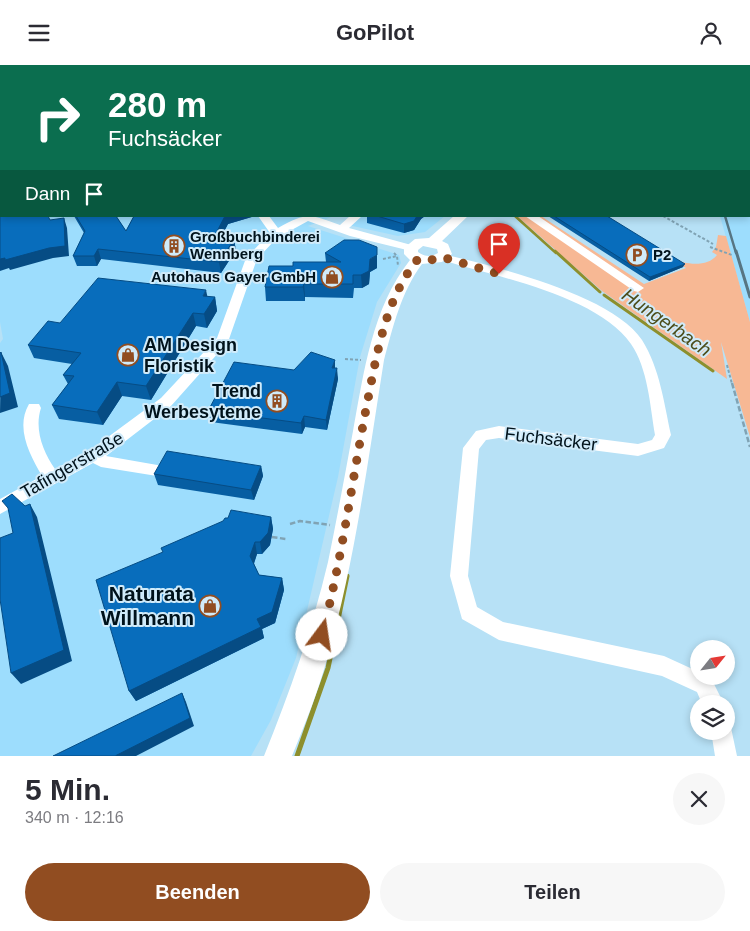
<!DOCTYPE html>
<html lang="de">
<head>
<meta charset="utf-8">
<style>
	body { margin:0; font-family:Helvetica,sans-serif; background:#f7f7f7; color:#2b2b33; height:100vh; display:flex; flex-direction:column; font-size:19px; white-space:nowrap }
	* { box-sizing:border-box; margin:0 }
	p { font-size:16px; color:#7c7c81 }
	.icon { flex:none; width:28px; height:28px; fill:none; stroke:currentColor; stroke-width:2; stroke-linecap:round; stroke-linejoin:round }
	.map { position:relative; height:691px; overflow:hidden }
	.drawer { display:flex; flex-direction:column; background:#fff; flex:1 }
	.drawer>* { flex:none }
	.banner { position:absolute; left:0px; top:0px; width:750px; height:152px; box-shadow:0 2px 8px #0003; background:#0b6e4f; color:#fff; overflow:hidden }
	.needle { width:32px; rotate:60deg }
	.tools { position:absolute; left:690px; top:575px; display:grid; gap:10px }
	.tools a { display:grid; place-items:center; width:45px; height:45px; border-radius:50%; background:#fff; box-shadow:0 2px 8px #0003; font-size:25px }
	.pin { position:absolute; display:grid; place-items:center; width:42px; height:42px; color:#fff; margin:-51px -21px; border-radius:50% 50% 50% 0; rotate:-45deg; box-shadow:0 0 5px #0007 }
	.pin .icon { rotate:45deg }
	.me { position:absolute; width:55px; margin:-28px; rotate:14deg; stroke-linejoin:round; filter:drop-shadow(0 0 4px #0008) }
	.turn { display:flex; align-items:center; gap:18px; height:105px; padding:0 25px; font-size:22px }
	.turn .icon { width:65px; height:65px; stroke-width:2.5 }
	.turn b { display:block; font-size:35px; line-height:42px }
	.then { display:flex; align-items:center; height:48px; padding:0 25px; background:#0003; gap:10px; font-size:19px }
	.round { display:grid; place-items:center; flex:none; width:52px; height:52px; border-radius:26px; background:#f7f7f7 }
	.headline { display:flex; align-items:center; justify-content:space-between; height:85px; padding:0 25px }
	h1 { font-size:30px; font-weight:700; line-height:38px }
	.button { display:flex; gap:10px; margin-top:auto; padding:10px 25px }
	.button a { flex:1; height:58px; border-radius:30px; background:#914d21; color:#fff; font-size:20px; font-weight:700; line-height:58px; text-align:center }
	.button a+a { background:#f7f7f7; color:#2b2b33 }
	header { display:flex; justify-content:space-between; align-items:center; height:65px; padding:0 25px; background:#fff; font-size:22px; font-weight:700 }
	.map>svg:first-child { display:block }
	.built { fill:#9dddfd }
	.green { fill:#f7b894 }
	.lines { fill:none; stroke-linecap:round; stroke-linejoin:round }
	.stream-far3 { stroke:#8d8f2d; stroke-width:2 }
	.stream-far2 { stroke:#8d8f2d; stroke-width:2.5 }
	.stream-far1 { stroke:#8d8f2d; stroke-width:3 }
	.stream { stroke:#8d8f2d; stroke-width:5 }
	.path-far2 { stroke:#80a3b4; stroke-width:1; stroke-dasharray:2.5 1; stroke-linecap:butt }
	.path-far1 { stroke:#80a3b4; stroke-width:2; stroke-dasharray:3 2; stroke-linecap:butt }
	.path { stroke:#80a3b4; stroke-width:2.5; stroke-dasharray:5.5 2.5; stroke-linecap:butt }
	.minor { fill:#fff; fill-rule:evenodd }
	.major { fill:#fff; fill-rule:evenodd }
	.rail-far2 { stroke:#577583; stroke-width:2 }
	.rail-far1 { stroke:#577583; stroke-width:2.5 }
	.rail { stroke:#577583; stroke-width:3 }
	.wall { fill:#075ea2 }
	.shaded-wall { fill:#064c84 }
	.building { fill:#086dbc; stroke:#064c84 }
	.route { stroke:#914d21; stroke-width:9; stroke-dasharray:0 16.2 }
	.labels { text-anchor:middle; stroke-width:4; stroke-linejoin:round; paint-order:stroke }
	.far-poi-label { font-size:15px; font-weight:bold; fill:#00121b; stroke:#d0ebfa; text-anchor:start }
	.poi-label { font-size:18px; font-weight:bold; fill:#00121b; stroke:#d0ebfa; text-anchor:start }
	.street-label { font-size:18px; fill:#00121b; stroke:#d0ebfa }
	.water-label { font-size:19px; font-style:italic; fill:#4d4e1c; stroke:#d0ebfa }
	.near-poi-label { font-size:21px; font-weight:bold; fill:#00121b; stroke:#d0ebfa; text-anchor:end }
</style>
</head>
<body>
<header><svg class="icon" aria-label="menu" viewBox="0 0 24 24"><path d="M4 6h16M4 12h16M4 18h16"/></svg>GoPilot<svg class="icon" aria-label="person" viewBox="0 0 24 24"><circle cx="12" cy="8" r="4"/><path d="M4 21q1-7 8-7t8 7"/></svg></header>
<div class="map">
<svg width="750" height="691" viewBox="0 0 750 691">
	<rect width="100%" height="100%" fill="#b7e1f6"/>
	<path class="built" d="M749 35 750 37V257L720 151H749Z
		M0 122 1 151H334L308 161 399 190 401 198 377 237 360 292 338 412 296 593 271 655 251 691H0V278L3 274 0 257Z
		M359 151H445L425 167 398 171 348 160Z"/>
	<path class="green" d="M517 151H541L644 219 686 203 672 194C685 199 707 203 717 190L712 187 716 182 718 170 726 171 750 257V372L721 277 727 314 602 226Z"/>
	<g class="lines">
		<path class="stream-far3" d="M368 1 370 0"/>
		<path class="stream-far2" d="M515 151 556 188"/>
		<path class="stream-far1" d="M555 186 600 227
			M604 230 713 306"/>
		<path class="stream" d="M297 691 328 603 347 511"/>
		<path class="path-far2" d="M100 0 104 1
			M112 0 116 1
			M215 0 219 1
			M256 0 260 1
			M334 0 336 1
			M170 1 174 0
			M274 1 277 0
			M303 1 305 0"/>
		<path class="path-far1" d="M663 151 713 179
			M710 182 732 190
			M394 188 397 191 398 201
			M383 194 397 191
			M345 294 361 295
			M727 300 732 319"/>
		<path class="path" d="M732 318 750 382
			M290 459 300 456 330 460
			M272 472 286 474"/>
		<path class="minor" d="M258 151H269L278 163C308 147 308 149 340 160L350 151H362L349 163 415 181 417 183 411 186 350 171 308 156 277 173 257 194 228 277 171 341 106 391 163 401 165 405 163 409 157 411 101 402 93 398 0 449V434L42 411C30 390 15 363 29 339H39L41 343C34 364 43 387 55 404L89 386 161 333 217 273 246 193 270 168Z
			M525 151H538L644 223 638 227 634 226Z
			M442 189C494 201 613 230 642 275 660 304 664 338 671 370L664 383 638 391 499 373 486 375 479 384 468 511 477 542 503 557 664 591 699 607V611L711 613 724 639H702L697 627 662 611 499 575 462 554 450 511 463 383 476 366 499 361 638 379 652 375 655 370C650 340 648 304 631 279 597 230 493 211 438 194V190Z
			M726 657 730 658 737 691H715L711 666H726Z"/>
		<path class="major" d="M480 0H490L491 1H481Z
			M509 0H519V1H510Z
			M611 0H624L625 1H612Z
			M454 151H468L442 176 448 179 452 189 442 197 422 199C401 227 393 262 384 295 368 395 355 497 327 594 318 627 305 659 292 691H264C290 627 312 564 328 497 337 453 345 410 353 366 364 307 372 243 410 195L404 189V183L415 174 429 173ZM423 181 437 184 438 188C431 192 425 192 418 187V185Z"/>
		<path class="rail-far2" d="M749 46 750 49"/>
		<path class="rail-far1" d="M749 118 750 121
			M749 134 750 137
			M725 151 736 188"/>
		<path class="rail" d="M736 186 750 232"/>
	</g>
	<path class="wall" d="M74 151H116L126 166 134 151H255L228 159 220 174 234 175 236 185 221 208 101 194 97 201H77L73 191 84 168Z
		M367 151H425L421 154 414 165 404 168 367 158Z
		M548 151H607L683 202 649 216Z
		M325 188 377 203 370 207 369 219 362 223H354L353 233 305 232V236H266L265 222 326 197Z
		M208 232H215L217 246 207 263 196 261 151 335 122 331 103 360 59 354 52 340 68 319 63 310 72 299 34 293 28 280 60 258Z
		M335 303 338 314 327 365 305 362 302 369 211 357 208 346 294 305Z
		M261 401 263 411 254 435 158 420 154 409Z
		M271 452 273 464 270 480 262 489H257L254 499 259 510 282 513 284 525 275 558 262 564 264 573 136 636 129 626 223 456 228 453Z"/>
	<path class="shaded-wall" d="M0 71H1V80H0Z
		M225 151H255L228 159 215 184 213 174Z
		M417 151H425L421 154 414 165 404 168V159Z
		M64 153 67 163 69 191 53 193 10 205 9 203 0 206V194Z
		M234 175 236 185 221 208 219 197Z
		M98 184 101 194 97 201 94 191Z
		M377 190V203L370 207 369 219 362 223 361 210 370 194Z
		M685 199 683 202 649 216 650 212Z
		M304 219 305 232V236L303 222Z
		M206 225 209 239 203 231Z
		M215 232 217 246 207 263 204 249Z
		M193 248 196 261 151 335 146 321Z
		M1 287 8 301 18 342 0 348Z
		M335 295V306L332 303Z
		M337 303 338 314 327 365 326 355Z
		M117 317 122 331 103 360 97 347Z
		M304 351 305 362 302 369 301 358Z
		M261 401 263 411 254 435 251 425Z
		M30 439 37 452 72 596 21 619 11 608Z
		M271 452 273 464 270 480 262 489 260 477Z
		M255 477 257 489 252 503 250 491Z
		M282 513 284 525 275 558 262 564 264 573 136 636 129 626 257 554Z
		M182 628 186 637 194 661 136 691H115Z"/>
	<path class="building" d="M0 20 1 22V71H0Z
		M1 116V151H48L50 155 64 153 65 181 49 183 5 195V193L0 194V117Z
		M76 151H116L126 166 134 151H225L213 174 234 175 219 197 98 184 94 191H73L85 166Z
		M377 151H417L414 156 404 159Z
		M554 151H607L685 199 650 212Z
		M344 175H359L377 182V190L370 194 369 206 361 210H353V219H304L303 222H265L269 201H293V197H341L325 188Z
		M98 213 206 225 203 231 215 232 204 249 193 248 146 321 117 317 97 347 52 340 74 311 63 310 81 288 28 280 48 256 60 258Z
		M1 287 10 328 0 332V288Z
		M311 287 335 295 332 303H337L326 355 304 351 301 358 208 346 234 297 294 305Z
		M167 386 261 401 251 425 154 409Z
		M12 429 25 441 30 439 64 585 11 608 0 534V473L13 468 8 443 2 436Z
		M231 445 271 452 268 468 260 477H255L250 491 259 510 282 513 272 547 257 554 261 562 129 626 96 515 163 487 161 483 223 456 225 453H228Z
		M182 628 190 653 115 691H53Z"/>
	<g class="lines">
		<path class="route" d="M322 570C342 494 352 416 367 339 377 289 385 234 418 194L431 195 442 192 499 209"/>
	</g>
	<defs>
		<g id="building-ring" transform="scale(1.125)"><circle r="9.5" fill="#d0ebfa" stroke="#914d21" stroke-width="1.5"/><path d="M-4-6H4V6H1V3H-1V6H-4ZM-2.5-4.3h1.7v1.8h-1.7ZM.8-4.3h1.7v1.8H.8ZM-2.5-1h1.7V.8h-1.7ZM.8-1h1.7V.8H.8Z" fill="#914d21"/></g>
		<g id="parking-ring" transform="scale(1.125)"><circle r="9.5" fill="#d0ebfa" stroke="#914d21" stroke-width="1.5"/><path d="M-3.5-5.5H1a3.5 3.5 0 0 1 0 7H-1V5.5H-3.5ZM-1-3.4V-.6H.8a1.4 1.4 0 0 0 0-2.8Z" fill="#914d21"/></g>
		<g id="shop-ring" transform="scale(1.125)"><circle r="9.5" fill="#d0ebfa" stroke="#914d21" stroke-width="1.5"/><path d="M-5-2.5h2.3a2.7 3.5 0 0 1 5.4 0H5L5.5 6h-11ZM-1.5-2.5h3a1.5 2.3 0 0 0-3 0Z" fill="#914d21"/></g>
	</defs>
	<g fill-rule="evenodd">
		<use href="#building-ring" x="174" y="181"/>
		<use href="#parking-ring" x="637" y="190"/>
		<use href="#shop-ring" x="332" y="212"/>
		<use href="#shop-ring" x="128" y="290"/>
		<use href="#building-ring" x="277" y="336"/>
		<use href="#shop-ring" x="210" y="541"/>
	</g>
	<g class="labels">
		<g class="far-poi-label">
			<text x="190" y="177">Großbuchbinderei<tspan x="190" dy="17">Wennberg</tspan></text>
			<text x="653" y="195">P2</text>
			<text x="316" y="217" text-anchor="end">Autohaus Gayer GmbH</text>
		</g>
		<g class="poi-label">
			<text x="144" y="286">AM Design<tspan x="144" dy="21">Floristik</tspan></text>
			<text x="261" y="332" text-anchor="end">Trend<tspan x="261" dy="21">Werbesyteme</tspan></text>
		</g>
		<g class="street-label">
			<text transform="translate(551 374) rotate(7)" y="6">Fuchsäcker</text>
			<text transform="translate(72 400) rotate(-30)" y="6">Tafingerstraße</text>
		</g>
		<g class="water-label">
			<text transform="translate(667 257) rotate(35)" y="7">Hungerbach</text>
		</g>
		<g class="near-poi-label">
			<text x="194" y="536">Naturata<tspan x="194" dy="24">Willmann</tspan></text>
		</g>
	</g>
</svg>
<div class="tools">
<a><svg class="needle" viewBox="-14 -14 28 28"><path d="M0-13l5 13h-10z" fill="#e53935"/><path d="M0 13l5-13h-10z" fill="#7c7c81"/></svg></a>
<a><svg class="icon" aria-label="layers" viewBox="0 0 24 24"><path d="M12 4l9 5-9 5-9-5zM3 14l9 5 9-5"/></svg></a>
</div>
<div class="pin" style="left:499px;top:209px;background:#d93025"><svg class="icon" aria-label="arrive" viewBox="0 0 24 24"><path d="M6 21V4h12l-3 4 3 4H6"/></svg></div>
<svg class="me" style="left:322px;top:570px" viewBox="-20 -20 40 40"><circle r="19" fill="#fff"/><path d="M0-13L10 11 0 6-10 11z" fill="#914d21"/></svg>
<div class="banner">
<div class="turn"><svg class="icon" aria-label="right" viewBox="0 0 24 24"><path d="M7 20v-9h11M14 6l5 5-5 5"/></svg><div><b>280 m</b>Fuchsäcker</div></div>
<div class="then">Dann<svg class="icon" aria-label="arrive" viewBox="0 0 24 24"><path d="M6 21V4h12l-3 4 3 4H6"/></svg></div>
</div>
</div>
<section class="drawer">
<div class="headline"><div><h1>5 Min.</h1><p>340 m · 12:16</p></div><a class="round"><svg class="icon" aria-label="close" viewBox="0 0 24 24"><path d="M6 6l12 12M18 6L6 18"/></svg></a></div>
<div class="button"><a>Beenden</a><a>Teilen</a></div>
</section>
</body>
</html>
